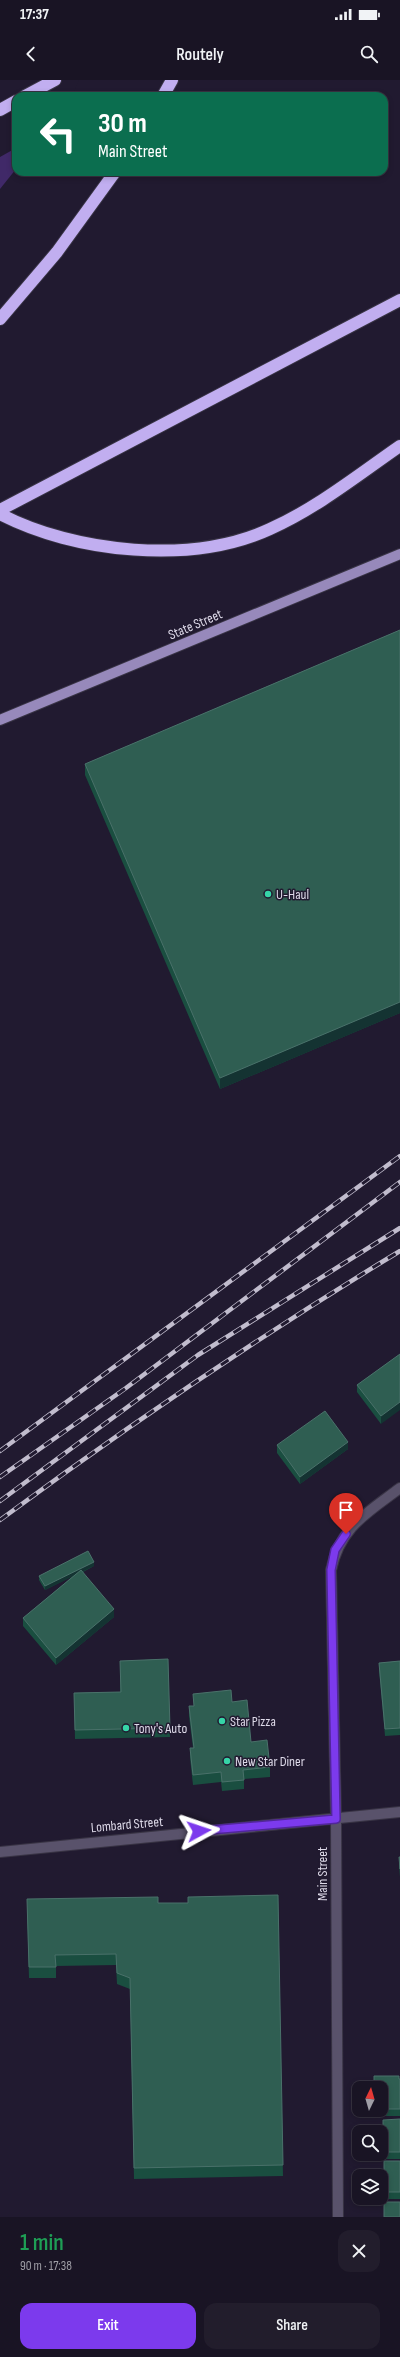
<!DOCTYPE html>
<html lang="en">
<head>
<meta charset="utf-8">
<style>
	body { margin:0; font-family:"Sofia Sans Condensed",sans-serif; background:#221d2c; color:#f1f3f6; height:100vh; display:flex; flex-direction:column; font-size:15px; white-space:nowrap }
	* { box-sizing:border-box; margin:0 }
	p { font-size:13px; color:#9f9ea6 }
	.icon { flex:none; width:22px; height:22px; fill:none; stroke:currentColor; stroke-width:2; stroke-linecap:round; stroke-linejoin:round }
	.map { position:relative; height:2137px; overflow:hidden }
	.panel { display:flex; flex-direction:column; background:#191424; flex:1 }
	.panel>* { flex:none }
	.banner { position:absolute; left:12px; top:12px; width:376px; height:84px; border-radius:12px; box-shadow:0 2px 6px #0003,0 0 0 1px #373341; background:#0b6e4f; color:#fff; overflow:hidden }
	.needle { width:26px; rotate:5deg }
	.controls { position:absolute; left:352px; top:2001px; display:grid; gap:8px }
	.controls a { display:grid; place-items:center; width:36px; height:36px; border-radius:8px; background:#191424; box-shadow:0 2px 6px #0003,0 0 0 1px #373341; font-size:20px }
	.pin { position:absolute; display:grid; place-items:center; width:34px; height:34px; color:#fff; margin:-41px -17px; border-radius:50% 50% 50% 0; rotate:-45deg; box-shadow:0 0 4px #0007 }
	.pin .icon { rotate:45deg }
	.me { position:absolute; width:44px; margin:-22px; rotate:85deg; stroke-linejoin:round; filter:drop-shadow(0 0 3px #0008) }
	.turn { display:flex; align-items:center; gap:14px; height:84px; padding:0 20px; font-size:18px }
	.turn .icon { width:52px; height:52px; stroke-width:2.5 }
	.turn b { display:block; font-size:28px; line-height:34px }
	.round { display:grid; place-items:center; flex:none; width:42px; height:42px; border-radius:12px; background:#221d2c }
	.head { display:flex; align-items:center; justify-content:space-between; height:68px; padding:0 20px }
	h1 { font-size:24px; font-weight:600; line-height:30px; color:#1e9e55 }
	.button { display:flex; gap:8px; margin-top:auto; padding:8px 20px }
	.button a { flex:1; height:46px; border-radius:12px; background:#7c3aed; color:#fff; font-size:16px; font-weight:600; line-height:46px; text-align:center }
	.button a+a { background:#221d2c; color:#f1f3f6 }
	.status { display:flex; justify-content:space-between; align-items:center; height:28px; padding:0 20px; background:#191424; direction:ltr }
	.status svg { height:11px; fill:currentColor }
	header { display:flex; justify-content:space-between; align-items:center; height:52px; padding:0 20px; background:#191424; font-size:18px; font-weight:600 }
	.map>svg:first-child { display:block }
	.water { fill:#402968 }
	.pier { fill:#211a30 }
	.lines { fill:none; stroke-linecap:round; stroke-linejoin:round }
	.minor-casing { stroke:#393445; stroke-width:12 }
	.major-casing { stroke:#393445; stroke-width:12 }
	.highway-casing { stroke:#393445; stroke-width:14 }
	.minor { stroke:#59526b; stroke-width:10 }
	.major { stroke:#9789bb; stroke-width:10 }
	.highway { stroke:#c1aef0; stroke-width:12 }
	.rail-casing { stroke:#c1bccd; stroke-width:4.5 }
	.rail { stroke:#211a30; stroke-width:3; stroke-dasharray:9; stroke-linecap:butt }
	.wall { fill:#1a4e40 }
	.shaded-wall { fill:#143332 }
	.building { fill:#2f5e52; stroke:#4a716a }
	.route-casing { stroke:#51269a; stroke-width:10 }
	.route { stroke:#7c3aed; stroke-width:7 }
	.poi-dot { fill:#36d4a7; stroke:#211a30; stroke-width:1.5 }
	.labels { text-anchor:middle; stroke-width:3; stroke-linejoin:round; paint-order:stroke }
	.street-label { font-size:14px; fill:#dedae9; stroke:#211a30 }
	.poi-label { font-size:14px; fill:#dedae9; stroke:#211a30; text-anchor:start }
</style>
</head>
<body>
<div class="status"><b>17:37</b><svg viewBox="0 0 49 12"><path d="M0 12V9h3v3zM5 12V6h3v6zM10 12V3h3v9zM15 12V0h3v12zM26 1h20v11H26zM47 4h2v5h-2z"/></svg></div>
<header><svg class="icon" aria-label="back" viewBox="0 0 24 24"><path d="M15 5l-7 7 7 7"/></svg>Routely<svg class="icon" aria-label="search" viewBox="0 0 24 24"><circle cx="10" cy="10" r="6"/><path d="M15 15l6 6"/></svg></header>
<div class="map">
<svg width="400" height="2137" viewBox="0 0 400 2137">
	<rect width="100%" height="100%" fill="#211a30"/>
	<path class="water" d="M0 0 16 16V89L0 109Z"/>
	<path class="pier" d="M0 0H79L72 16H16V68L0 77Z"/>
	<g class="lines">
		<g class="minor-casing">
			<path id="minor" d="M0 1772 400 1732
				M338 2137 336 1739 331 1490C340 1447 367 1433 400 1408"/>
		</g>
		<g class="major-casing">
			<path id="major" d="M0 640 400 474"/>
		</g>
		<g class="highway-casing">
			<path id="highway" d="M25 16 55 0
				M163 16 172 0
				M0 30 16 21
				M0 239 57 172 115 92
				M0 430 400 220
				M0 434C75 473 192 485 270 449 317 428 358 395 400 366"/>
		</g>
		<use href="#minor" class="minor"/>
		<use href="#major" class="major"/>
		<use href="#highway" class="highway"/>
		<g class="rail-casing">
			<path id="rail" d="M0 1371 400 1076
				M0 1397 126 1308 400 1102
				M0 1421 198 1275 400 1148
				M0 1440C129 1345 263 1254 400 1171"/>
		</g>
		<use href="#rail" class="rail"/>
	</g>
	<path class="wall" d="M400 550V933L220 1009 85 695V684Z
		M400 1274 381 1344 357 1312V1305Z
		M277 1365 348 1369 300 1404 277 1373Z
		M94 1486 83 1492 114 1537 56 1585 23 1546V1538L73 1496 45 1510 39 1500V1496Z
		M168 1579 170 1657 75 1659 74 1613 120 1612V1581Z
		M400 1581V1655L385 1656 379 1590V1583Z
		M193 1614 232 1622 251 1662 270 1687V1697L244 1699V1709L222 1711 221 1702 193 1705 190 1678V1668H193L189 1636V1626H194Z
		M399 1777H400V1797L399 1785Z
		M278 1815 283 2096 134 2099 130 1909 117 1904 116 1885 56 1886V1898H29L27 1830 158 1823H188Z
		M399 1999H400V2036H374V2030H381V2008Z
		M400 2039V2079H383V2040Z
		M384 2081H400V2119H384Z"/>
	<path class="shaded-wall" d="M400 922V933L220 1009V998Z
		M400 1322V1330L381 1344V1336Z
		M348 1362V1369L300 1404V1397Z
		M94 1482V1486L45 1510V1506Z
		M114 1529V1537L56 1585V1578Z"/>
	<path class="building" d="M400 550V922L220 998 85 684Z
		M400 1274V1322L381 1336 357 1305Z
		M325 1331 348 1362 300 1397 277 1365Z
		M88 1471 94 1482 45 1506 39 1496Z
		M81 1490 114 1529 56 1578 23 1538Z
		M168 1579 170 1648 75 1650 74 1613 121 1612 120 1581Z
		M400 1581V1648L385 1649 379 1583Z
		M231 1610 232 1622 247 1620 251 1662 267 1660 270 1687 243 1690 244 1700 222 1702 221 1692 193 1695 190 1668H194L189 1626H194L193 1614Z
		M399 1777H400V1789Z
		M278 1815 283 2085 134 2088 130 1898 117 1893 116 1874 55 1875 56 1887H29L27 1819 158 1817V1823H188V1817Z
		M374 1996H399V1999H400V2029H381V2008H374Z
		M400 2039V2072H383V2040Z
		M384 2081H400V2112H384Z
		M384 2122H400V2137H384Z"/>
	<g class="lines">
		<g class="route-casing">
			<path id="route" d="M199 1751 336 1739 331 1490 335 1470 346 1454"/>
		</g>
		<use href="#route" class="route"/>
	</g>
	<g class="poi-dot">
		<circle cx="268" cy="814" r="4"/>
		<circle cx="222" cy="1641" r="4"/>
		<circle cx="126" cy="1648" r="4"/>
		<circle cx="227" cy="1681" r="4"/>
	</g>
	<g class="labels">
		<g class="street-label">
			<text transform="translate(195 544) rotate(-23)" y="5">State Street</text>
			<text transform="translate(127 1744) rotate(-5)" y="5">Lombard Street</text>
			<text transform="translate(322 1794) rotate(-90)" y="5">Main Street</text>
		</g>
		<g class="poi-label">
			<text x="276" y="819">U-Haul</text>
			<text x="230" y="1646">Star Pizza</text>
			<text x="134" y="1653">Tony's Auto</text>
			<text x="235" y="1686">New Star Diner</text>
		</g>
	</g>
</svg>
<div class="controls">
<a><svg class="needle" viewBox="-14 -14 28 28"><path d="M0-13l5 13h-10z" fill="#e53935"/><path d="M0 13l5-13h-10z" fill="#9f9ea6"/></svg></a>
<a><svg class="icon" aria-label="search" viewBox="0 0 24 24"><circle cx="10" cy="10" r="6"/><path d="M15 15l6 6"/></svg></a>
<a><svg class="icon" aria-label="layers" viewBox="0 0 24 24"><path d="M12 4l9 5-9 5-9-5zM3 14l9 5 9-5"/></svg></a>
</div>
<div class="pin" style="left:346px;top:1454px;background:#d93025"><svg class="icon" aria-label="arrive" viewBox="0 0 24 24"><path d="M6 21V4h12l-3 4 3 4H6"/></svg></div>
<svg class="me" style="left:199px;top:1751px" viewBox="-20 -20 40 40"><path d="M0-17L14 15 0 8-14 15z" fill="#7c3aed" stroke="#fff" stroke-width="4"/></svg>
<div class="banner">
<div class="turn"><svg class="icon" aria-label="left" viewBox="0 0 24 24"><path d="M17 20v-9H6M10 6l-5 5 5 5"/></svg><div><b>30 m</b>Main Street</div></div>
</div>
</div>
<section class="panel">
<div class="head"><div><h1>1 min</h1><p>90 m · 17:38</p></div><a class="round"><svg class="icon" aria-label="close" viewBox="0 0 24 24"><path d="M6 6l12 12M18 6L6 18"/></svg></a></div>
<div class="button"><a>Exit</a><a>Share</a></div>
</section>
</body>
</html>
